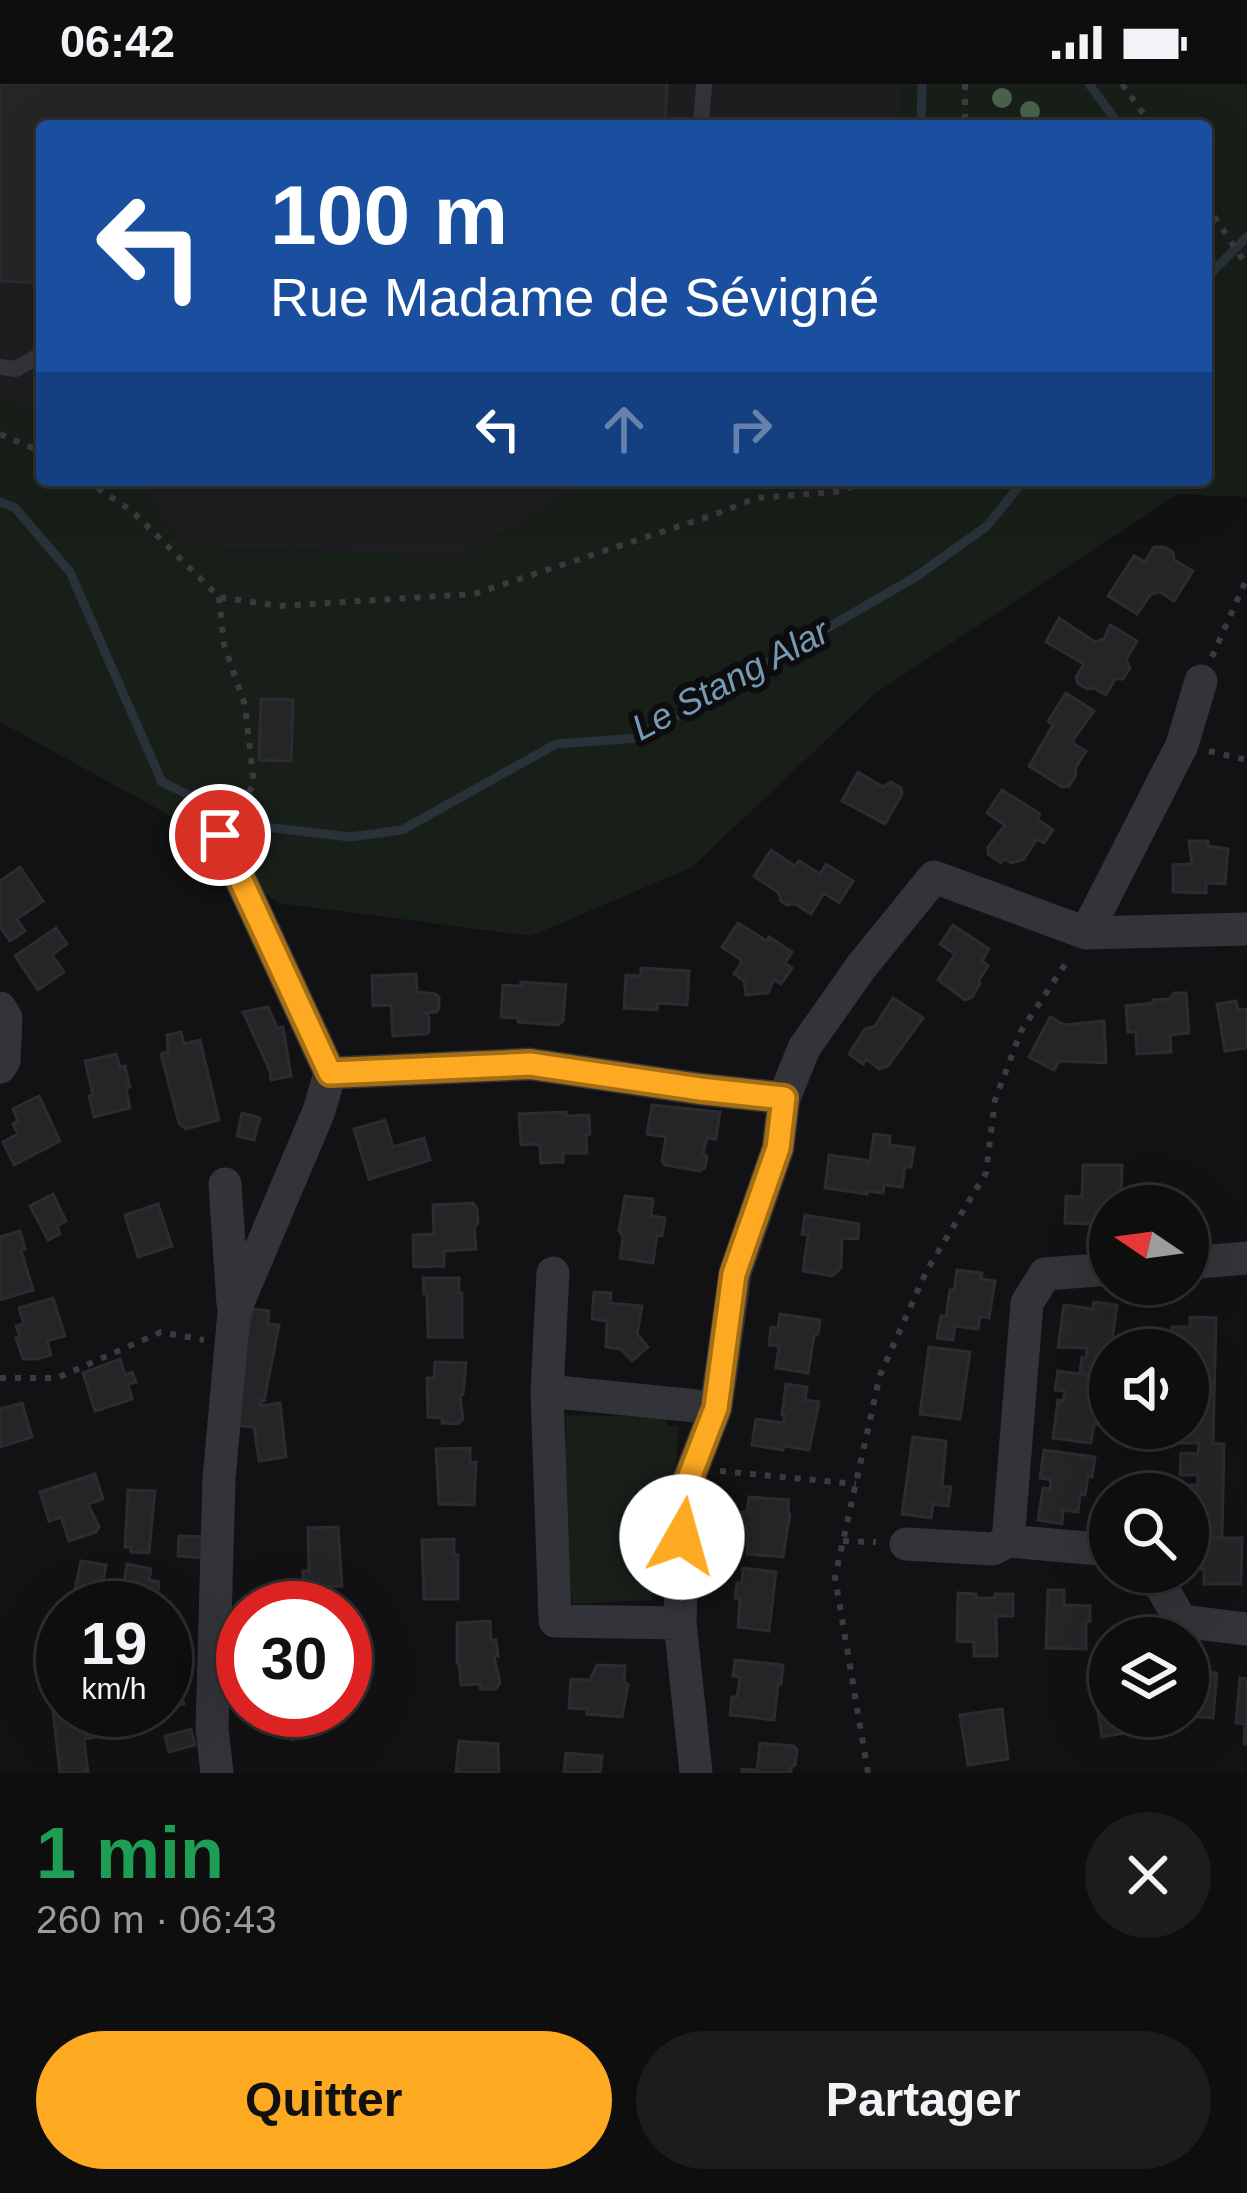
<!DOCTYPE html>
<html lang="fr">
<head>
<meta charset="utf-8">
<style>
	body { margin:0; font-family:Arial,sans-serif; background:#1c1c1d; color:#f1f3f6; height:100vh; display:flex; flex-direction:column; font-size:45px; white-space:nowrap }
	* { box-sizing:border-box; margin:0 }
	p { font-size:39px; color:#9b9c9e }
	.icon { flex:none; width:66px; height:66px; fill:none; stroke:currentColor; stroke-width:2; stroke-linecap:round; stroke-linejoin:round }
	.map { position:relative; height:1689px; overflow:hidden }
	.panel { display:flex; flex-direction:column; background:#0e0e0f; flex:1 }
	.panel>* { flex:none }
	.top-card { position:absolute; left:36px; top:36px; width:1176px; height:366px; border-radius:12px; box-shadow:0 12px 48px #0002,0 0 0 3px #2e2e2f; background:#1a4fa0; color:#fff; overflow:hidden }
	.needle { width:78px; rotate:283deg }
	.buttons { position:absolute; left:1089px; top:1101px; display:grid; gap:24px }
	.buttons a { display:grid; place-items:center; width:120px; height:120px; border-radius:50%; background:#0e0e0f; box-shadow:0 12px 48px #0002,0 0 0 3px #2e2e2f; font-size:60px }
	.speed { position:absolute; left:36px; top:1497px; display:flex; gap:24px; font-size:60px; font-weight:700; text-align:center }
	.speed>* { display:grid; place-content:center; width:156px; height:156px; border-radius:50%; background:#0e0e0f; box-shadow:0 12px 48px #0002,0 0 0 3px #2e2e2f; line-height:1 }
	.speed small { font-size:30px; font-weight:400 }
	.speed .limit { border:18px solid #d22; background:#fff; color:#111 }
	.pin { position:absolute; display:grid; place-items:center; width:102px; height:102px; color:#fff; margin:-51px; border:6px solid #fff; border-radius:50%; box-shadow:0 3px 12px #0007 }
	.me { position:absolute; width:132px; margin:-66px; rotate:7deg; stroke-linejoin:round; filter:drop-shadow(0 0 9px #0008) }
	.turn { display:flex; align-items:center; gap:42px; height:252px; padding:0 36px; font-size:54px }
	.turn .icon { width:156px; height:156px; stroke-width:2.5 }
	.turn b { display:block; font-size:84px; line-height:102px }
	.lanes { display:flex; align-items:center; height:114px; padding:0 36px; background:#0003; justify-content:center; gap:60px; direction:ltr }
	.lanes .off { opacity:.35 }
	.round { display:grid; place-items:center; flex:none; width:126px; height:126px; border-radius:63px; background:#1c1c1d }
	.headline { display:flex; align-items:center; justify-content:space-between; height:204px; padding:0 36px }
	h1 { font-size:72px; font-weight:700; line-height:90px; color:#1e9e55 }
	.primary-button { display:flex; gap:24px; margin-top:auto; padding:24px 36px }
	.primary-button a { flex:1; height:138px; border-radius:72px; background:#fda921; color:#111; font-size:48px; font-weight:700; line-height:138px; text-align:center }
	.primary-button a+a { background:#1c1c1d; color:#f1f3f6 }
	.status { display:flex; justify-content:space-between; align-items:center; height:84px; padding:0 60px; background:#0e0e0f; direction:ltr }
	.status svg { height:33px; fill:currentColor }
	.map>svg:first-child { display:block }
	.built { fill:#1e1e21 }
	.green { fill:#181f19 }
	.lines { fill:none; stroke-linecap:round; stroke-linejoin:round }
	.stream { stroke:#283238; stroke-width:9 }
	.building { fill:#252528; stroke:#2c2c30; stroke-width:3 }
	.path { stroke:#393b40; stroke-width:6; stroke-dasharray:6 9; stroke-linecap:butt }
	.service { stroke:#333439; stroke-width:16 }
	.minor { stroke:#333439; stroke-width:33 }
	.tree { fill:#4a614c }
	.route-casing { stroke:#a46e15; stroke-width:30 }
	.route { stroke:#fda921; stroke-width:21 }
	.labels { text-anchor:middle; stroke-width:12; stroke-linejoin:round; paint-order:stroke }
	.water-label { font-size:36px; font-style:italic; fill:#779ab3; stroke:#0d0d0f }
</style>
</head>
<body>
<div class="status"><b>06:42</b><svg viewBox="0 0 49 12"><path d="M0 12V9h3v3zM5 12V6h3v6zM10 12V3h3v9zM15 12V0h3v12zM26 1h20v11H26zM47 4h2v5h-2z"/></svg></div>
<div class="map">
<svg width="1247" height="1689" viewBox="0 0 1247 1689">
	<rect width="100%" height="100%" fill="#121214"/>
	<path class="built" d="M0 0H901V42H42V328L0 314Z
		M133 396H581L545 424 461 471 189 463Z"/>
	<path class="green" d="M901 0H1247V413L1178 410 877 608 692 783 531 852 278 819 174 734 0 638V314L42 328V396H133L189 463 461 471 545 424 581 396H1206V42H901Z
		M566 1331 667 1333V1342H679L665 1508 653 1509 652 1516 573 1520 571 1510 563 1511Z"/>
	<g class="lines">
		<path class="stream" d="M1089 0 1120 42
			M921 42 922 0
			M1206 194 1247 153
			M0 418 15 424 70 488 162 698 232 732
			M265 743 350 753 402 746 556 660 638 654 917 492 987 442 1024 396"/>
	</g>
	<path class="building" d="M0 0H667L665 42H42V199L0 197Z
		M1154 463H1164L1173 468 1174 476 1193 487 1174 517 1160 508 1151 510 1137 530 1108 512 1134 472 1145 478Z
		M1059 534 1095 558 1104 555 1110 541 1137 557 1126 576 1130 584 1123 595H1115L1106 611 1094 604 1088 605 1078 600 1076 593 1084 580 1046 558Z
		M1066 609 1094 627 1073 656 1074 660 1086 667 1075 685 1076 691 1069 702 1062 703 1029 682 1053 641 1048 637Z
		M261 615 293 616 291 677 259 676Z
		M858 688 883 703 891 698 901 704 902 710 885 740 842 717Z
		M1002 706 1040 730 1037 735 1053 746 1044 759 1037 755 1024 775 1012 779 1004 775 1001 779 988 770V763L1005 741 987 729Z
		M1189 757H1208V762L1228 765 1225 800 1206 799V809L1173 808V781L1192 780Z
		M771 766 795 782 799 777 820 790 826 780 853 797 839 819 824 809 811 830 795 820 787 821 781 817 779 809 754 792Z
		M20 783 43 817 17 835 25 847 10 857 0 843V797Z
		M738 839 767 857 769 853 792 868 785 879 792 884 781 900 774 895 768 909 746 911 744 897 734 890 741 879 740 875 722 863Z
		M953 841 989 865 982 877 988 882 979 896 980 900 972 913 965 916 938 896 955 870 940 860Z
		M56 844 67 860 52 871 64 888 38 906 15 872Z
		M641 884 689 887 687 921 658 919 657 926 624 924 626 891 641 892Z
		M416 890 417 908 435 910 439 913V924L436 928 425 929 429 933V948L426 950 393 952 391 921 373 922 372 892Z
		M521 898 566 901 563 937 558 941 518 938V934L501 933 503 901 521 902Z
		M1174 909H1186L1189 949 1170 951 1171 968 1137 970 1136 948H1128L1126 922 1153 919V916L1169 915Z
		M893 914 923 934 888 982 879 985 866 975 863 980 849 970 865 945 875 942Z
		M1236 917 1238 926 1247 925V964L1225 967 1217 920Z
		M268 923 277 944 283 943 291 992 271 996 270 987 243 928Z
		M1050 933 1065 941 1104 937 1106 979 1059 977 1054 986 1029 973Z
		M181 948 184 960 200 956 219 1036 186 1045 179 1039 161 970 168 968 167 951Z
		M116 970 120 983 125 982 130 1003 126 1004 130 1024 94 1033 89 1012 93 1011 85 977Z
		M39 1012 60 1057 14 1081 3 1058 18 1050 13 1040 18 1037 13 1025Z
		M652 1021 720 1028 716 1055 707 1054 703 1069 707 1073 705 1084 699 1087 665 1081 662 1077 666 1053 647 1050Z
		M566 1028V1032L589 1031 590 1050 586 1051 587 1069H563V1078L541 1079 540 1063 537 1060 521 1061 519 1030Z
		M242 1029 260 1034 254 1056 237 1052Z
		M385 1036 393 1063 424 1054 430 1076 369 1095 354 1045Z
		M874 1050 890 1052 889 1061 914 1064 911 1083H905L902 1103 884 1101 883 1109 867 1107V1110L825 1104 829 1071 866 1076 867 1079 870 1076Z
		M1083 1081H1122L1121 1122H1110V1153H1093L1094 1140 1065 1139 1066 1112 1082 1113Z
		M53 1110 66 1137 57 1142 60 1150 48 1156 30 1122Z
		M625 1112 653 1115 651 1132 665 1134 662 1152 657 1151 653 1179 620 1174 623 1153 619 1147Z
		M473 1119 477 1125 478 1139 474 1144 476 1165 444 1167V1182L414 1183 413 1151 434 1150 433 1121Z
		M158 1120 172 1162 138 1173 125 1131Z
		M805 1131 859 1140 858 1155 842 1154 841 1184 832 1192 803 1187 808 1151 802 1150Z
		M20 1147 25 1165 21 1166 33 1206 0 1216V1153Z
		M957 1186 982 1189 981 1195 995 1197 989 1234 980 1232 978 1245 955 1242 953 1256 937 1254 941 1232H946L950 1206H954Z
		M423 1194H459V1209H462V1253H428L427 1210H424Z
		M594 1208 611 1209 610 1219 642 1222 637 1250 648 1263 632 1277 621 1265 606 1263 607 1237 592 1235Z
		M53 1214 65 1252 47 1257 51 1271 37 1275H23L16 1254 20 1253 16 1242 24 1240 19 1224Z
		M1094 1218 1117 1221 1107 1293 1080 1289 1082 1273 1086 1274 1087 1264 1058 1263 1064 1221 1093 1225Z
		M253 1225 269 1227 268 1240 279 1241 264 1317 260 1316 261 1322 280 1319 286 1373 259 1377 254 1343 228 1341Z
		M780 1230 820 1236 818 1250 814 1252 808 1289 776 1284 779 1262 769 1261 771 1243 778 1244Z
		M1190 1233 1216 1234 1213 1359 1224 1360 1222 1454 1188 1453V1432H1197V1422H1188V1410H1180V1401H1198V1391H1180L1181 1369 1198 1370 1199 1359H1169L1170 1344H1188L1189 1265H1171L1172 1243H1190Z
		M929 1263 970 1268 960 1335 920 1330Z
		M120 1275 125 1291 132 1288 136 1298 128 1300 132 1315 95 1327 83 1289Z
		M435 1278 466 1279 463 1310 460 1312 463 1335 458 1340 442 1339V1334L428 1333 427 1294H434Z
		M1058 1287 1104 1293 1098 1340H1094L1091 1359 1053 1354 1058 1316 1063 1317 1065 1307 1055 1306Z
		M786 1300 807 1303 805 1316 819 1318 809 1366 784 1362 783 1366 752 1361 756 1335 783 1339 785 1331H782Z
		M22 1319 32 1353 0 1363V1325Z
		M913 1353 946 1357 942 1402 951 1403 948 1422 933 1420 931 1434 902 1430Z
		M470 1364V1379L476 1378 474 1421 439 1420 436 1365Z
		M1044 1366 1095 1373 1092 1393 1088 1392 1085 1411 1080 1410 1078 1428 1063 1426 1062 1440 1038 1436 1043 1404 1050 1405 1051 1396 1040 1394Z
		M95 1390 103 1415 88 1420 99 1443 96 1448 69 1457 61 1433 49 1437 40 1408Z
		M128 1406 155 1407 149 1469 131 1468V1463H125Z
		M749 1413 789 1416 788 1429 790 1430 783 1473 747 1470 748 1447 741 1446 742 1428H747Z
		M338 1443 342 1502 310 1503V1497H303V1487H309L308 1444Z
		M179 1452 207 1453 206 1474 178 1472Z
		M1202 1453 1242 1454 1241 1500H1204V1485H1201Z
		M454 1455V1471H458V1515H424L422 1456Z
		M81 1477 106 1481 101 1510 75 1505Z
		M127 1480 151 1485 149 1496 159 1498 156 1522 122 1514Z
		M743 1484 776 1488 769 1547 738 1543 740 1514H735L737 1499H742Z
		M1048 1506H1064V1521L1090 1522V1537L1086 1538V1565L1046 1564Z
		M958 1509 976 1510V1514H995V1510H1013V1532H996L997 1572H974V1558L957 1557Z
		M63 1537V1593L52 1595 46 1539Z
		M490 1537 491 1556H496L498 1572H494L500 1599 496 1605H480V1600L461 1601 459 1579H457V1539Z
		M735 1576 783 1581 781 1600H778L774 1636 730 1631 732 1613H737L740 1593 733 1592Z
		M597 1581 625 1582 624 1597 628 1601 622 1633 587 1630V1625L569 1624 571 1595 590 1596Z
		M1194 1587 1217 1589 1213 1634 1188 1632V1589H1193Z
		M176 1591 184 1620 165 1625V1593Z
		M1240 1594 1247 1595V1660H1244L1245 1640 1236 1639Z
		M1110 1614V1632H1146L1148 1645 1102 1653 1096 1616Z
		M1002 1625 1008 1675 968 1681 960 1631Z
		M63 1626H104L107 1651 84 1655 88 1689H60L53 1627Z
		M287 1626H321L327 1645 292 1656Z
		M191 1645 195 1661 169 1668 165 1652Z
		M459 1657 498 1660 499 1689H456Z
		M760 1659 794 1662 797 1666 795 1681 791 1683V1689H742V1685L757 1686Z
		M566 1669 602 1672 600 1689H564Z"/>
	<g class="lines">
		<path class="path" d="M965 0V42
			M1122 0 1152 42
			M1206 120 1247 182
			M0 350 42 368
			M85 396 132 427 219 513 279 522 474 510 716 430 756 414 835 408 875 396
			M219 513 224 561 245 621 254 700 236 727
			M1212 573 1247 494
			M1209 667 1247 676
			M0 1294H57L161 1248 204 1256
			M720 1387 856 1400
			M843 1457 876 1458
			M868 1689 835 1493 880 1291 927 1186 986 1089 995 1016 1021 947 1068 876"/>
		<path class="service" d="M701 42 704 0
			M0 283 16 285 42 270"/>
		<path class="minor" d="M1086 849 1182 661 1201 597
			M0 924 6 934 4 977 0 983
			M330 989 530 980 700 1005 784 1014
			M225 1100 233 1220
			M1188 1179 1247 1174
			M1110 1185 1045 1190 1027 1219 1008 1457 1110 1466
			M547 1307 553 1189
			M906 1460 993 1465 1008 1457
			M1153 1488 1181 1537 1247 1545
			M680 1539 555 1537 547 1307 716 1324
			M217 1689 212 1645 219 1395 234 1228 319 1027 330 989 220 751
			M696 1689 680 1539 683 1410 716 1324 735 1189 778 1064 784 1014 804 964 861 883 934 793 1086 849 1247 845"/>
	</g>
	<g class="tree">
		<circle cx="1002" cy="14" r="10"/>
		<circle cx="1030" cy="27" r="10"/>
	</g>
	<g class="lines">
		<g class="route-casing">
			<path id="route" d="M220 751 330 989 530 980 700 1005 784 1014 778 1064 734 1190 716 1324 683 1410 682 1453"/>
		</g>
		<use href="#route" class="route"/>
	</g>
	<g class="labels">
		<g class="water-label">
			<text transform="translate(730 595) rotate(-28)" y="13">Le Stang Alar</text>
		</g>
	</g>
</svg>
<div class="buttons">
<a><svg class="needle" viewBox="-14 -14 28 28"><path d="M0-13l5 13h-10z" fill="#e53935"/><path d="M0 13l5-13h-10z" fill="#9b9c9e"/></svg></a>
<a><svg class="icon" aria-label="sound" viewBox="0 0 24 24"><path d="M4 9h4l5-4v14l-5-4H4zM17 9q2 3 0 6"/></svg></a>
<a><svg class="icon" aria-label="search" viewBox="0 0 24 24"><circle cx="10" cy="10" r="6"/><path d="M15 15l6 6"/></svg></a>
<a><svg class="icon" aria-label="layers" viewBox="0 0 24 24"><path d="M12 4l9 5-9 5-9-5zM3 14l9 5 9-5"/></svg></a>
</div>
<div class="speed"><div>19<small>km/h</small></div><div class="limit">30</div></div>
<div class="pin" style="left:220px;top:751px;background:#d93025"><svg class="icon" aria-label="arrive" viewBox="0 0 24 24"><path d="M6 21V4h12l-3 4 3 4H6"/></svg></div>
<svg class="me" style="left:682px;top:1453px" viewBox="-20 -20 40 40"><circle r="19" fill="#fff"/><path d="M0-13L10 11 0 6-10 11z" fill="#fda921"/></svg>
<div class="top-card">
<div class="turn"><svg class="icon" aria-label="left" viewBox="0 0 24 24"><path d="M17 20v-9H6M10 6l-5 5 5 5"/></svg><div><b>100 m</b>Rue Madame de Sévigné</div></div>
<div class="lanes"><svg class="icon" aria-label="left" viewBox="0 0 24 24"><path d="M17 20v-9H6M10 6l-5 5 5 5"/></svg><svg class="icon off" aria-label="ahead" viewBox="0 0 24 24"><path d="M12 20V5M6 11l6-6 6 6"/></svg><svg class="icon off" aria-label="right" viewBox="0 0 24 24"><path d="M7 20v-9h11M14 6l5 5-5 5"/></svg></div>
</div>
</div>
<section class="panel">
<div class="headline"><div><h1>1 min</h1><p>260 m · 06:43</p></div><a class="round"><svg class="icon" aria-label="close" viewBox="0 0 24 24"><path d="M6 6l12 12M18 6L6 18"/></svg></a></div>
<div class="primary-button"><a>Quitter</a><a>Partager</a></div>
</section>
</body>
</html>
